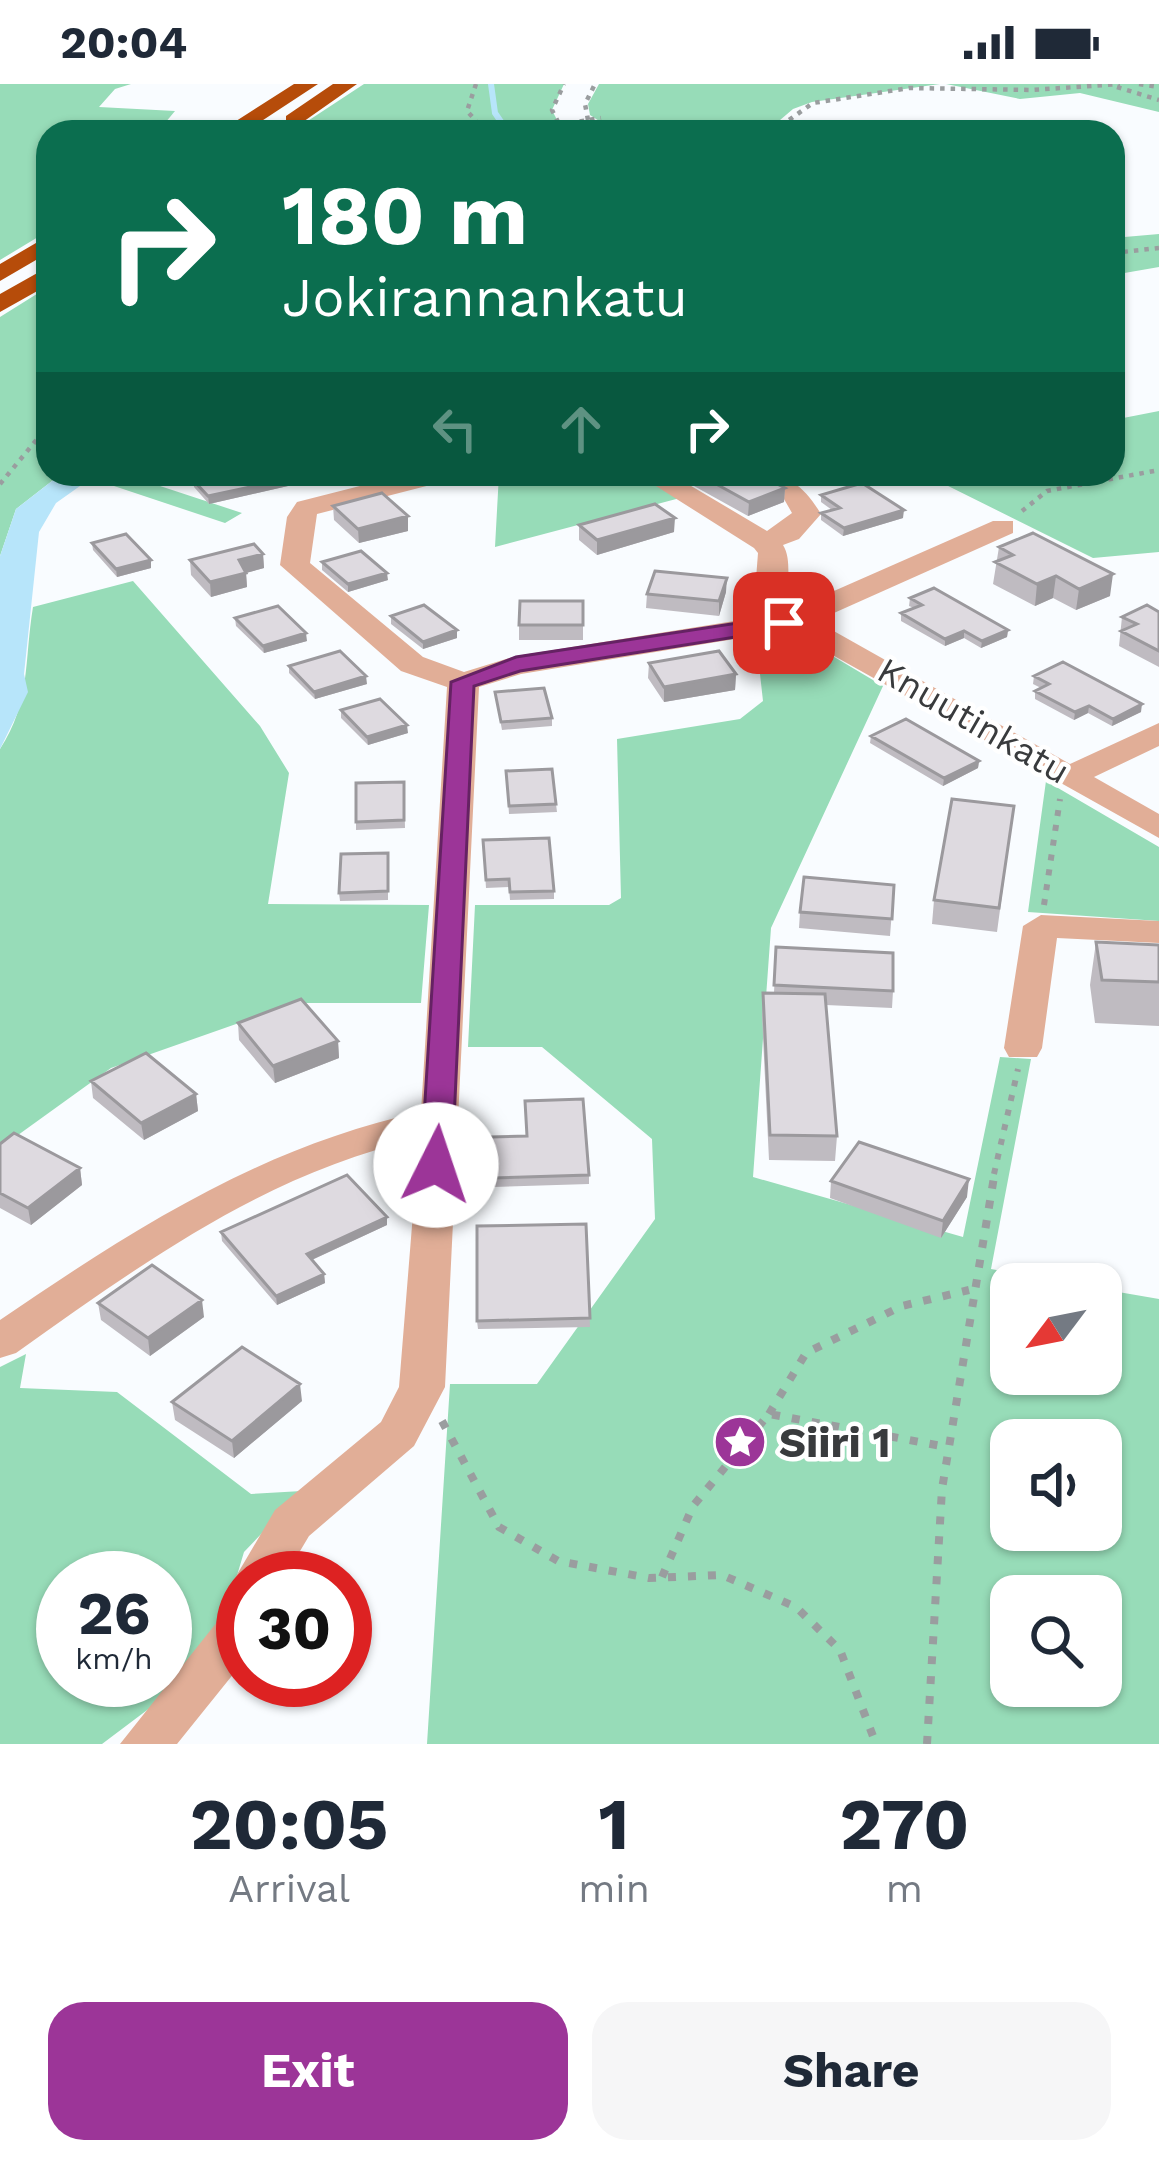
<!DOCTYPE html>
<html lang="en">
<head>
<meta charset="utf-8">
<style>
	body { margin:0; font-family:"Work Sans",sans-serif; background:#f6f6f7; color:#1f2937; height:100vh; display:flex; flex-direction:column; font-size:45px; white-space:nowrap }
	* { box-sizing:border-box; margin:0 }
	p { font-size:39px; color:#747a83 }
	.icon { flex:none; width:66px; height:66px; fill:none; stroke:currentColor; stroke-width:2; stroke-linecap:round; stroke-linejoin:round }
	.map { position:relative; height:1660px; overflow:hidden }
	.sheet { display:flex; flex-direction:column; background:#fff; flex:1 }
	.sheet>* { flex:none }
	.hud { position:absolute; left:36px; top:36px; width:1089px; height:366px; border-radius:36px; box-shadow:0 3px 9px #0004; background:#0b6e4f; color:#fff; overflow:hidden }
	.needle { width:78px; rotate:238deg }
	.controls { position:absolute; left:990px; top:1179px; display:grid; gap:24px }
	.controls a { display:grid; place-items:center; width:132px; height:132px; border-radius:24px; background:#fff; box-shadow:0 3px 9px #0004; font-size:60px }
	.speed { position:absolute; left:36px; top:1467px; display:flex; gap:24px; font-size:60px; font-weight:700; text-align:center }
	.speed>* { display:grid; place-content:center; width:156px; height:156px; border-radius:50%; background:#fff; box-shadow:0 3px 9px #0004; line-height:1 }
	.speed small { font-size:30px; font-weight:400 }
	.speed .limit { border:18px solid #d22; background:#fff; color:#111 }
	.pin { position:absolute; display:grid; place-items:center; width:102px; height:102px; color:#fff; margin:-51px; border-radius:24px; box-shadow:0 6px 18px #0006 }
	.me { position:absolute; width:132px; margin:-66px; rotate:4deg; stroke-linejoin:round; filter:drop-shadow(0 0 9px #0008) }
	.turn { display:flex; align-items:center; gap:42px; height:252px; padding:0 48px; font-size:54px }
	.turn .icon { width:156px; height:156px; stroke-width:2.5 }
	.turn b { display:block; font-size:84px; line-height:102px }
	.lanes { display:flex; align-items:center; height:114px; padding:0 48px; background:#0003; justify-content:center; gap:60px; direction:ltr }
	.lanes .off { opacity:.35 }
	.eta { display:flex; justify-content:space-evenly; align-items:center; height:204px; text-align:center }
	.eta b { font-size:72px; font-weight:700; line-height:84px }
	.action { display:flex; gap:24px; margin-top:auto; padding:24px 48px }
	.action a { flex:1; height:138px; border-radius:36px; background:#9c3598; color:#fff; font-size:48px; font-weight:700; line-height:138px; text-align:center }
	.action a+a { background:#f6f6f7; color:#1f2937 }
	.status { display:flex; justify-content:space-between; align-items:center; height:84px; padding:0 60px; background:#fff; direction:ltr }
	.status svg { height:33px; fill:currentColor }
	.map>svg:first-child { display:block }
	.green { fill:#97dcb8; fill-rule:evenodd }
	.water { fill:#b7e5fa }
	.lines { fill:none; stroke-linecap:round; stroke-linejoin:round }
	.stream { stroke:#b7e5fa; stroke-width:6 }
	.path-far2 { stroke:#9a9d9f; stroke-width:4.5; stroke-dasharray:4.5 6; stroke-linecap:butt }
	.path-far1 { stroke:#9a9d9f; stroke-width:6; stroke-dasharray:6 9; stroke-linecap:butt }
	.path { stroke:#9a9d9f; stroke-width:8; stroke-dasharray:8 12; stroke-linecap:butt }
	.minor { fill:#e1ae97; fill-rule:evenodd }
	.highway { fill:#b64c0a; fill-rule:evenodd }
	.wall { fill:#bfbbc1 }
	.shaded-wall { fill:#9b999d }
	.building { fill:#dedae0; stroke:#9b999d; stroke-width:3 }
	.route { fill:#9c3598; stroke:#652263; stroke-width:3 }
	.labels { text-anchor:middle; stroke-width:9; stroke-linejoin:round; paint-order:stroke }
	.street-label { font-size:36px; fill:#393b3d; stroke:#fff }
	.near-poi-label { font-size:42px; font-weight:bold; fill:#393b3d; stroke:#fff; text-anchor:start }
</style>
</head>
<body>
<div class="status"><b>20:04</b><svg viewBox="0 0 49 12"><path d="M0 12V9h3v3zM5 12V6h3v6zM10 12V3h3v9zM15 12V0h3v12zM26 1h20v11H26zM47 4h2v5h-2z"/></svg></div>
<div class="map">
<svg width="1159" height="1660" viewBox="0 0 1159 1660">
	<rect width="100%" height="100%" fill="#f9fcff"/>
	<path class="green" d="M0 0H131L115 5 99 23 175 27 165 39 233 37 215 48H48V147L0 176Z
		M364 0H564L552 26 563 48H291Z
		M599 0H940L812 18 793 25 766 48H616L590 31 588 20Z
		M946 0H1159V28L1080 9 1020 15Z
		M1159 150V183L1113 191V154Z
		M48 203V390H61L16 425 0 472V233Z
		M1159 327V468L1093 474 924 390H1113V336Z
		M97 390H171L157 401 242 429 225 439 90 394Z
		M499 390H638L680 414 495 463Z
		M133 497 260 642 289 689 268 820 429 821 421 919H296L111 984 0 1064V665C31 618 24 577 33 523Z
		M794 549 883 602 771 844 753 1093 963 1153 1000 973 1031 975 991 1185 1073 1200H1011V1290H1101V1205L1159 1215V1660H427L450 1300H537L655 1135 652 1055 542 963H468L475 821H609L621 814 617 655 740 635 763 617 756 554ZM1011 1356H1101V1446H1011ZM1011 1512H1101V1602H1011Z
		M1046 697 1159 763V837L1028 828Z
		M26 1270 20 1304 117 1308 251 1410 302 1407 244 1468 211 1578 102 1660H0V1283ZM63 1494H165V1596H63Z"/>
	<path class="water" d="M61 390H97L56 419 39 448 24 590 28 608 0 665V472L16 425Z"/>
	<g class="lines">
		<path class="stream" d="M491 0 495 29 508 48"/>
		<path class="path-far2" d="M476 0 467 27 486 48
			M1139 0 1159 3
			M1117 3 1159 16
			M588 36 585 20 595 0
			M591 38 610 48
			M559 41 601 34
			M563 48 552 26 564 0
			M772 48 813 19 909 4 1032 6 1120 0
			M1113 169 1159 164
			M0 400 48 342
			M1022 427 1047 407 1159 386"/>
		<path class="path-far1" d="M1044 821 1060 715
			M994 1090 1018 985"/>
		<path class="path" d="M769 1330 806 1269 902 1222 969 1206
			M442 1337 499 1443 558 1477 649 1494 722 1491 796 1523 840 1566 876 1660
			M662 1493 693 1422 769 1330 947 1363
			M927 1660 942 1405 995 1087"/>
		<path class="minor" d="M407 390H454L450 396 317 430 310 479 423 573 464 588 516 572 765 532 755 508 758 469 754 464 637 390H671L767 447 792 429 784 415 748 390C786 390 801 397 821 430L799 455 783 461C794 479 783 504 793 525L993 437H1013V449L816 537 1070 680 1159 639V662L1094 693 1159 730V754L795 550H765L521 590 479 603 445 1303 414 1362 309 1452 284 1494H243V1508L235 1494 275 1426 381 1338 399 1303 419 1055C267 1088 140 1181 16 1269L0 1274V1236C132 1146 262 1062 421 1028L447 603 401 587 280 481 287 433 297 418Z
			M1041 831 1159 837V859L1057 854 1042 964 1037 973H1009L1004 964 1023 842Z
			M243 1522V1578L177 1660H120L225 1528Z"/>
		<path class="highway" d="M294 0H318L245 48H219Z
			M333 0H357L300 40H286V32Z
			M48 152V169L0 197V180Z
			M48 183V201L0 228V210Z"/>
	</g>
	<path class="wall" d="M694 390H758L785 404 784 418 748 432 694 402Z
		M193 396 288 402 209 420 194 403Z
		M821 411 903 434 843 452 821 436V429L832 426 821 418Z
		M333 422 408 447 359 459 334 436Z
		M579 441 674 448 597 471 579 456Z
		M92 459 151 476V484L117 493 93 466Z
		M999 463 1110 512 1076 526 1053 514 1035 522 993 500Z
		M263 470 264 484 246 489 247 503 211 513 191 491 190 476Z
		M322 478 388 496 348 508 322 486Z
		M726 508 719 532 646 524 647 510Z
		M910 514 1008 546 1007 553 981 564 964 554 945 562 901 537V529L914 524 909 522Z
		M583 517V556H519V541Z
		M1159 528V583L1119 562 1122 533Z
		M391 532 457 546V554L423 565 391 540Z
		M235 534 307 557 264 569 236 542Z
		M649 579 736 590 735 606 664 618 648 594Z
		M289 582 367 600 315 615 289 589Z
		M1034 592 1141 628 1112 642 1088 629 1074 636 1035 615V607L1041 604 1033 600Z
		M495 608 552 634V642L502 646Z
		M341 626 408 649 368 661 341 634Z
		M871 652 979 677 978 684 943 702 870 659Z
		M506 687 556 720 557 728 509 730Z
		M404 698 405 744 356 746V738Z
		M1014 722 997 848 932 840 934 816Z
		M483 756 554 807V815L510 816 509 803 486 804Z
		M388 769V816L340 817 339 809Z
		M894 801 890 852 799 844 800 828Z
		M1096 858 1159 861V942L1095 939 1090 901Z
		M776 863 893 907 892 924 826 921 837 1052 835 1077 769 1076 762 933 763 909H774Z
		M238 939 338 957 339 974 275 999 239 956Z
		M91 997 196 1010 198 1027 144 1056 93 1014Z
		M491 1053 589 1091V1100L493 1103Z
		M0 1060 80 1084 82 1101 31 1141 0 1124Z
		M831 1097 967 1113 941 1154 830 1114Z
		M586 1140 590 1243 478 1245 477 1237Z
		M387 1141 312 1176 324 1190 325 1199 277 1221 222 1157 221 1148Z
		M98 1219 204 1233 150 1272 101 1236Z
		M302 1317 234 1374 175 1336 172 1318Z"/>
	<path class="shaded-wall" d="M288 395V402L209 420 208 412Z
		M785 404 784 418 748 432 749 418Z
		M904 426 903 434 843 452 844 444Z
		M408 432V447L359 459 358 445Z
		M675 434 674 448 597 471V456Z
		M263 470 264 484 246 489 247 503 211 513 210 498 239 476Z
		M151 476V484L117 493 116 485Z
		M387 489 388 496 348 508V500Z
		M1113 490 1110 512 1076 526 1079 505Z
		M1056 492 1053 514 1035 522 1037 500Z
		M727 494 726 508 719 532V517Z
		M457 546V554L423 565V558Z
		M1008 546 1007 553 981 564 982 557Z
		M964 547V554L945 562V555Z
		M306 549 307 557 264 569 263 562Z
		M736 590 735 606 664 618V603Z
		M366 592 367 600 315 615 314 608Z
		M1142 620 1141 628 1112 642 1113 635Z
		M1089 622 1088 629 1074 636 1075 628Z
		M407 641 408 649 368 661 367 653Z
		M979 677 978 684 943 702 944 694Z
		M338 957 339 974 275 999 273 982Z
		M196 1010 198 1027 144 1056 141 1039Z
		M80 1084 82 1101 31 1141 28 1124Z
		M969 1095 967 1113 941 1154 943 1137Z
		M387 1133V1141L307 1178V1170Z
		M324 1190 325 1199 277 1221 276 1212Z
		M202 1216 204 1233 150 1272 148 1254Z
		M300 1300 302 1317 234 1374 232 1357Z"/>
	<path class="building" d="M218 390H283L288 395 208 412 193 396Z
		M698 390H758L785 404 749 418Z
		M862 399 904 426 844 444 821 429 840 424 821 411Z
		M382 409 408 432 358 445 333 422Z
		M655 420 675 434 597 456 579 441Z
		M1033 449 1113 490 1079 505 1056 492 1037 500 995 478 1013 471 999 463Z
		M126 450 151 476 116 485 92 459Z
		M254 460 263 470 239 476 246 489 210 498 190 476Z
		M361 467 387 489 348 500 322 478Z
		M655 487 727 494 719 517 647 510Z
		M934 504 1008 546 982 557 964 547 945 555 901 529 922 521 910 514Z
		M520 517H583V541H519Z
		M424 521 457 546 423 558 391 532Z
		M1147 521 1159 528V567L1121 547 1137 540 1122 533Z
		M278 522 306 549 263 562 235 534Z
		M340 567 366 592 314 608 289 582Z
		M719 567 736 590 664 603 649 579Z
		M1063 578 1142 620 1113 635 1089 622 1075 628 1035 607 1049 600 1034 592Z
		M544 604 552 634 501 638 495 608Z
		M380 615 407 641 367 653 341 626Z
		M906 635 979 677 944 694 871 652Z
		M552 685 556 720 509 722 506 687Z
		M404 698V736L356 738V699Z
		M952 715 1014 722 999 824 934 816Z
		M549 754 554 807 510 808 509 795 486 796 483 756Z
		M388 769V807L339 809 341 770Z
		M804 793 894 801 892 835 800 828Z
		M1096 858 1159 861V898L1102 896Z
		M776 863 893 869V907L774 901Z
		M763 909 825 910 837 1052 770 1051Z
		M301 915 338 957 273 982 238 939Z
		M146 969 196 1010 141 1039 91 997Z
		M583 1015 589 1091 493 1094 491 1053 527 1052 525 1017Z
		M14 1049 80 1084 28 1124 0 1109V1060Z
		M859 1058 969 1095 943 1137 831 1097Z
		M347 1091 387 1133 307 1170 324 1190 276 1212 221 1148Z
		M586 1140 590 1234 477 1237V1142Z
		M152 1181 202 1216 148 1254 98 1219Z
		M242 1263 300 1300 232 1357 172 1318Z"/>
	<path class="route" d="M784 532 792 534V544L520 587 474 602 452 1081 447 1088H426L421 1081 451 598 516 573Z"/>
	<defs>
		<g id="sight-disc" transform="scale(2.7)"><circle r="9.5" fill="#9c3598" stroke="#fff"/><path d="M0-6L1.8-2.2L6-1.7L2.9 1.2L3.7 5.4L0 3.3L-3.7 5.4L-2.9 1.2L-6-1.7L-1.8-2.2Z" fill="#fff"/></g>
	</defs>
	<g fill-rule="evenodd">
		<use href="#sight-disc" x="740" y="1358"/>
	</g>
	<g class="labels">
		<g class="street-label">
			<text transform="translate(974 636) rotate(30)" y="13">Knuutinkatu</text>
		</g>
		<g class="near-poi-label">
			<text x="779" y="1373">Siiri 1</text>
		</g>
	</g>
</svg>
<div class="controls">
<a><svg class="needle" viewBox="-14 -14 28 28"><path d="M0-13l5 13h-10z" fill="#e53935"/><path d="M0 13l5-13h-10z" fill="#747a83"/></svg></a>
<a><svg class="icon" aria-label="sound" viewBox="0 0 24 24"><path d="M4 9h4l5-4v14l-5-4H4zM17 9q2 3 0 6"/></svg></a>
<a><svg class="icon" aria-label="search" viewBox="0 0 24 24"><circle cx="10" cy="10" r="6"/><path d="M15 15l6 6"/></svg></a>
</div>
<div class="speed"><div>26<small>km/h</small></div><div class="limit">30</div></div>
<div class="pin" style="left:784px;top:539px;background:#d93025"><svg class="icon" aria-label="arrive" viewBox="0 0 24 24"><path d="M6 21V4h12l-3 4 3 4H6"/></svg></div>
<svg class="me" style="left:436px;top:1081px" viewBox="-20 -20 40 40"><circle r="19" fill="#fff"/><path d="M0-13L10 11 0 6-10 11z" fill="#9c3598"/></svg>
<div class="hud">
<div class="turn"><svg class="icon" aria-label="right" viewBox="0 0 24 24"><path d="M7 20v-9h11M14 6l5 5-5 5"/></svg><div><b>180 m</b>Jokirannankatu</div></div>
<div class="lanes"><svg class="icon off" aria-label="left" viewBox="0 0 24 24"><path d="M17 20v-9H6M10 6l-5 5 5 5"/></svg><svg class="icon off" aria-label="ahead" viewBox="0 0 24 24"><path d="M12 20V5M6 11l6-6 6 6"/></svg><svg class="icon" aria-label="right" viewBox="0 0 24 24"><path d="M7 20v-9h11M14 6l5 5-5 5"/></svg></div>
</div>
</div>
<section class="sheet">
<div class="eta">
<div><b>20:05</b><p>Arrival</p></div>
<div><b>1</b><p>min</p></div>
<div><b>270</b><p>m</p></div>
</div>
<div class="action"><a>Exit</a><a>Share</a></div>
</section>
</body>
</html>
